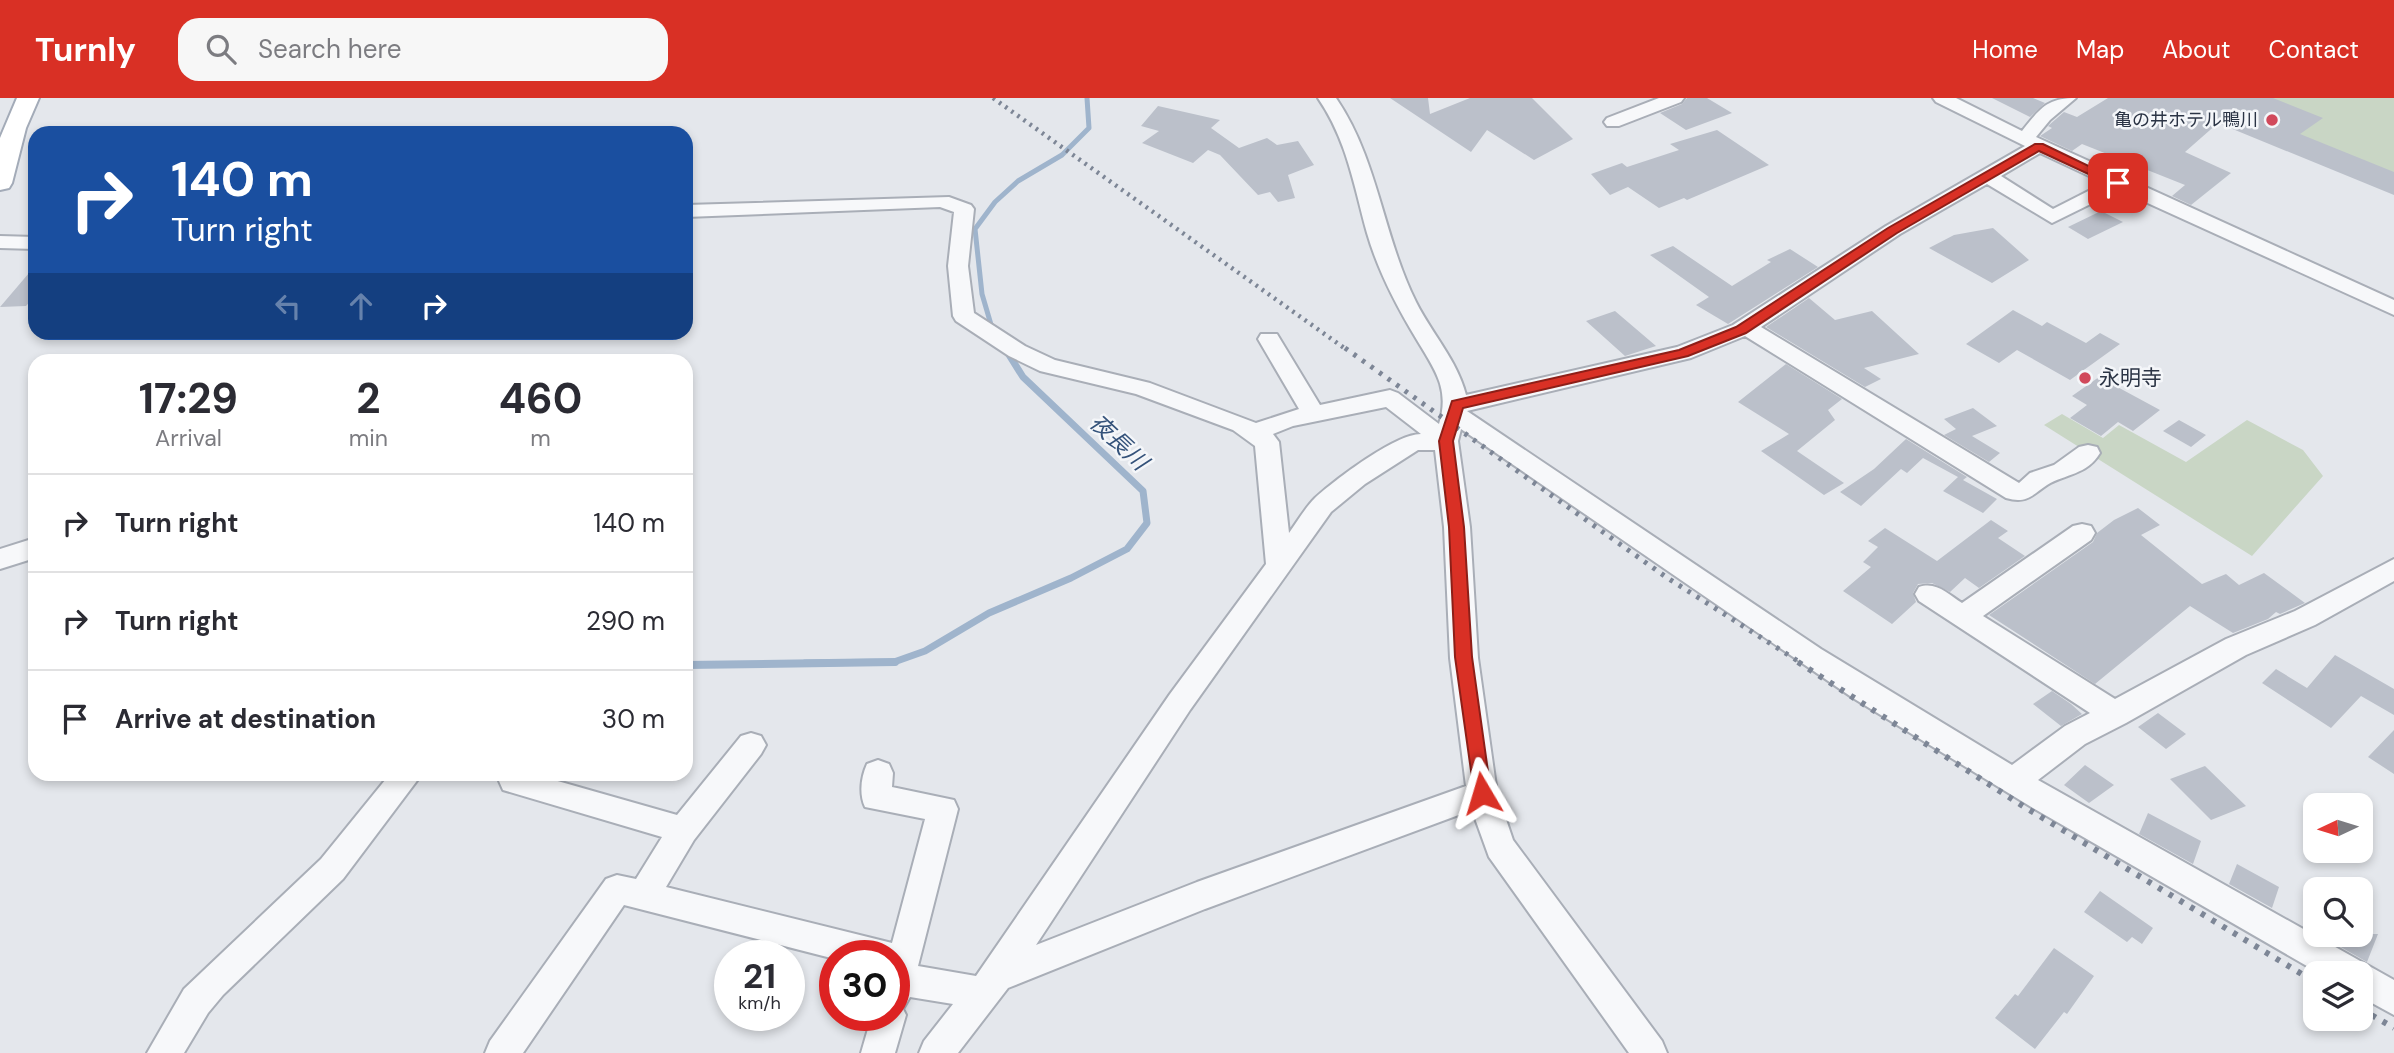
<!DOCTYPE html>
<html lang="en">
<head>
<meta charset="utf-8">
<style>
	body { margin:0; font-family:"DM Sans","Noto Sans JP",sans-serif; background:#f7f7f7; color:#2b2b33; height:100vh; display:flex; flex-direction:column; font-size:26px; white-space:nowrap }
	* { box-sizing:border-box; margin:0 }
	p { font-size:23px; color:#7c7c81 }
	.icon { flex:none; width:38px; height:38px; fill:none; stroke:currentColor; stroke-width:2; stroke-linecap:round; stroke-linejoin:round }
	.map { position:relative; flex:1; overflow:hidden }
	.side { position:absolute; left:28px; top:256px; width:665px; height:427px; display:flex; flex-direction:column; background:#fff; border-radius:21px; box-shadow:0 4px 10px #0003 }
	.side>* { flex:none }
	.banner { position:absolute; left:28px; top:28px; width:665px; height:214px; border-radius:21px; box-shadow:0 4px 10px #0003; background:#1a4fa0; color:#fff; overflow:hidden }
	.needle { width:46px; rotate:266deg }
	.tools { position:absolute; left:2303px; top:695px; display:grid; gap:14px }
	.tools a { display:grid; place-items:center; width:70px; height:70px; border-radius:14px; background:#fff; box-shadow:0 4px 10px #0003; font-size:35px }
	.speed { position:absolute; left:714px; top:842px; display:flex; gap:14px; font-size:35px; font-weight:700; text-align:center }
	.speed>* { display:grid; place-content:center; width:91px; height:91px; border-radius:50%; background:#fff; box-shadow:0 4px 10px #0003; line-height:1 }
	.speed small { font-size:18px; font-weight:400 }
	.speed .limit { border:10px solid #d22; background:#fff; color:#111 }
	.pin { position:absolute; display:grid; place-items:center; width:60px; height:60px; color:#fff; margin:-30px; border-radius:14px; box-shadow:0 4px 10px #0006 }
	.me { position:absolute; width:77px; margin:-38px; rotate:353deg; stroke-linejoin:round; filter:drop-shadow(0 0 5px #0008) }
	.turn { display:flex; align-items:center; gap:24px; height:147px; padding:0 28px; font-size:32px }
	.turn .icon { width:91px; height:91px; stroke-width:2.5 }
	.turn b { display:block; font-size:49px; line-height:60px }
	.lanes { display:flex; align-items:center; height:66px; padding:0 28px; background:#0003; justify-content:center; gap:35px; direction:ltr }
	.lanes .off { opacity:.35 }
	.eta { display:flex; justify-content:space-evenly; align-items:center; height:119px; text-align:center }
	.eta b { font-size:42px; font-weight:700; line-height:49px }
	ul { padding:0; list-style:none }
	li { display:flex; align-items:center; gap:21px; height:98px; padding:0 28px; border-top:2px solid #e1e1e2 }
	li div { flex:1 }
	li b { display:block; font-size:26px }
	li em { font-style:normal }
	header { display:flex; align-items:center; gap:42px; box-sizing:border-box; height:98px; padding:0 35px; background:#d93025; color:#fff }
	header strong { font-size:33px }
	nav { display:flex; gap:38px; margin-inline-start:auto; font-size:24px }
	.search { width:490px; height:63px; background:#f7f7f7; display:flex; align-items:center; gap:18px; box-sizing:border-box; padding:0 24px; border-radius:21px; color:#7c7c81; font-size:26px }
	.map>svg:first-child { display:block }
	.green { fill:#c9d6c5 }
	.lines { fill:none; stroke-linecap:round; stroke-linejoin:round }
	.stream-far2 { stroke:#9fb4cc; stroke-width:5 }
	.stream-far1 { stroke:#9fb4cc; stroke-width:7 }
	.stream { stroke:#9fb4cc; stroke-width:8 }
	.building { fill:#bbc0ca }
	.minor-casing { stroke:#a9aeb7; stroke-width:4 }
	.major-casing { stroke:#a3abb8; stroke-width:4 }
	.minor { fill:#f7f8fa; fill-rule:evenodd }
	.major { fill:#fff; fill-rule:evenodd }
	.rail-far2 { stroke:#7d8696; stroke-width:4.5; stroke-dasharray:2.5 5; stroke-linecap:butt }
	.rail-far1 { stroke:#7d8696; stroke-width:5; stroke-dasharray:3.5 7; stroke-linecap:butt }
	.rail { stroke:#7d8696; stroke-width:6; stroke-dasharray:4.5 8; stroke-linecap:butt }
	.route { fill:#d93025; stroke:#8d1f18; stroke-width:2 }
	.poi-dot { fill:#d1495b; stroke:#f4f6f9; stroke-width:2.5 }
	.labels { text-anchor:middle; stroke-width:5; stroke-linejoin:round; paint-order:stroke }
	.far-poi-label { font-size:18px; fill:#2b3445; stroke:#f4f6f9; text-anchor:end }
	.poi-label { font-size:21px; fill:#2b3445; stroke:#f4f6f9; text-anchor:start }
	.water-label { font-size:23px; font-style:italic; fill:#34527a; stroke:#f4f6f9 }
</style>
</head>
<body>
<header>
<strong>Turnly</strong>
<div class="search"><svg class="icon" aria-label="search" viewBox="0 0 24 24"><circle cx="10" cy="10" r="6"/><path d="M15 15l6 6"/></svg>Search here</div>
<nav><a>Home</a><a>Map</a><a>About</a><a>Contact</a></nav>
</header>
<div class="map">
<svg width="2394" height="955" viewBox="0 0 2394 955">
	<rect width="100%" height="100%" fill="#e4e7ec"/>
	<path class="green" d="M2174 0H2394V87Z
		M2062 316 2103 340 2119 327 2186 364 2247 322 2303 352 2323 378 2252 458 2044 327Z"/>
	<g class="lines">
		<path class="stream-far2" d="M992 230 982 196 975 131 995 104 1018 83 1062 57 1089 30 1087 0"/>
		<path class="stream-far1" d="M805 565 894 564 925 553 989 515 1071 480 1127 451 1147 425 1143 393 1023 279 1006 252"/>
		<path class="stream" d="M686 567 895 564"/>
	</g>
	<path class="building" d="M1390 0H1428L1430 16 1470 0H1532L1573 41 1534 62 1487 32 1471 54Z
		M1687 0H1707L1732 15 1686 32 1660 15 1682 6Z
		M1992 0H2033L2045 5 2030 19Z
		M2108 0H2273L2323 20 2300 36 2394 74V97L2218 25 2185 54 2231 75 2191 107 2172 98 2185 87 2082 46 2072 53 2040 38 2052 30 2048 28 2064 14 2077 19Z
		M1158 8 1220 22 1211 30 1239 50 1267 40 1277 47 1298 43 1314 67 1288 77 1295 100 1278 104 1270 94 1258 97 1220 57 1208 52 1193 65 1142 45 1159 33 1141 28Z
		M1717 32 1769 67 1687 102 1684 100 1659 110 1628 89 1610 97 1591 76 1622 65 1627 69 1679 52 1670 46Z
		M2101 113 2123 124 2088 141 2068 129Z
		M1993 130 2029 162 1992 185 1929 150 1954 137Z
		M1673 148 1732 188 1771 164 1767 162 1790 151 1818 169 1728 226 1696 207 1709 199 1650 157Z
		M35 168V198L26 208 0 209Z
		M1809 200 1835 222 1872 213 1919 256 1864 270 1881 281 1865 289 1766 229Z
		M2013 212 2042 228 2047 224 2086 245 2100 235 2120 246 2070 282 2017 252 1999 265 1966 246Z
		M1615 213 1656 248 1625 258 1586 223Z
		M1786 266 1842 301 1828 312 1835 322 1797 353 1844 385 1824 397 1761 353 1789 336 1738 304Z
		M2099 279 2160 312 2133 333 2118 324 2101 338 2070 320 2087 307 2072 298Z
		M1973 310 1997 328 1972 338 2000 355 1989 364 1944 337 1956 331 1944 321Z
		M2179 322 2206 337 2191 349 2163 333Z
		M1906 341 1967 379 1963 382 1997 401 1983 415 1943 393 1958 379 1923 360 1907 375 1901 371 1861 408 1840 394 1874 371Z
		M2138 410 2160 427 2141 437 2202 486 2226 476 2239 487 2264 475 2305 505 2280 516 2276 514 2268 521 2233 535 2190 508 2095 586 1989 517 2093 444 2097 435 2114 422Z
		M1991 422 2008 433 1998 440 2025 458 1979 490 1965 480 1950 494 1932 485 1918 486 1913 495 1916 504 1892 526 1843 493 1871 469 1863 464 1878 449 1868 443 1885 430 1937 463Z
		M2335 557 2394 591V617L2361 598 2331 630 2262 585 2276 571 2307 590Z
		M2052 593 2071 606 2082 616 2061 628 2033 606Z
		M2158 615 2186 636 2166 651 2138 629Z
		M2394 632V676L2368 659Z
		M2085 667 2114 687 2089 705 2064 687Z
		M2205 668 2246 708 2211 722 2170 681Z
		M2148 715 2201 743 2193 766 2139 736Z
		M2237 766 2279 789 2272 810 2229 786Z
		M2100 793 2153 830 2142 846 2132 839 2127 844 2084 814Z
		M2318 836H2378L2367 864Z
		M2054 850 2094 878 2067 916 2064 914 2035 951 1995 920 2015 896 2018 898Z"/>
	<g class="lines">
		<g class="minor-casing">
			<path id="minor" d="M1318 0H1336C1378 61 1383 138 1416 204 1432 236 1457 262 1466 297L1677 249 1733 227 1886 128 2025 48 1936 4 1933 0H1956L2022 33C2040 11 2046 0 2076 0L2050 22 2036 39 2394 202V217L2119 92 2052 125 1987 86 1900 136 1761 229 2019 385 2030 375 2054 367 2079 349 2088 347 2097 349 2100 355C2087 377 2065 376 2047 387 2032 397 2027 406 2006 400L1745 238 1691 260 1467 313 1821 551 2012 667 2065 628 2090 615 1919 503 1915 496 1919 489C1936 483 1948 496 1962 505L2073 428 2082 426 2091 428 2095 435 2091 442 1983 518 2115 601 2226 541 2295 513 2394 461V483L2315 527 2246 557 2126 625 2085 646 2038 682 2394 882V917L2361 899V875H2319L2033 710 1853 600 1461 331 1458 343 1470 429 1478 560 1497 695 1513 742 1662 943 1667 955H1629L1489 759 1472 712 1205 811 1008 890 958 955H919L924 943 953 906 910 899 903 911 906 917 895 955H861L872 917H894V858H835V861L624 807 523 955H485L490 943 606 781 617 777 636 781 662 739 503 692 499 683 503 676H533L677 717 741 638 751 635 761 638 766 647 761 656 694 742 666 789 892 845 925 721 865 709C859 696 861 679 867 666L878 662 889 666 893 675 892 689 954 702 958 711 918 868 976 878 1170 596 1266 466 1255 348 1233 332 1136 296 1040 273 1009 258 956 223 953 218 948 168 954 114 940 109 686 119V107L949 99 971 107 974 111 968 168 974 215 1025 248 1055 262 1150 285 1256 325 1299 311 1258 241 1261 236H1277L1320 307 1390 292 1398 295 1439 326C1450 291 1435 272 1417 242 1397 209 1378 173 1367 135 1354 88 1347 42 1318 0ZM2040 55 2104 85 2053 111 2001 78ZM1386 309 1421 336C1395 336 1335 382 1315 400 1305 410 1297 424 1289 435L1279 344 1273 336 1293 328ZM1418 352H1435L1444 429 1450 560 1466 688 1197 784 1036 847 1190 612 1331 414 1365 386Z
				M1659 0H1684L1681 4 1619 28H1607L1604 24 1607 20Z
				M0 138 35 139V151L0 150Z
				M35 440V460L0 471V451Z
				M390 676H422L343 781 223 897 208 915 184 955H147L184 891 321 761Z"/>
		</g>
		<g class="major-casing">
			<path id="major" d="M17 0H39L26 30 12 85 9 90 0 92V40Z"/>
		</g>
		<use href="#minor" class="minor"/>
		<use href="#major" class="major"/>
		<path class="rail-far2" d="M993 0 1347 252"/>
		<path class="rail-far1" d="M1345 250 1666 479 1801 565"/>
		<path class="rail" d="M1798 564 2023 708 2315 884
			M2361 911 2394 930"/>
	</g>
	<path class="route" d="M2035 46H2043L2124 85 2114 88 2039 53 1897 135 1746 235 1688 258 1463 310 1453 343 1464 429 1472 559 1491 695 1488 701 1482 703 1475 701 1455 559 1449 429 1439 343 1452 303 1679 252 1736 229 1888 130Z"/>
	<g class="poi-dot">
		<circle cx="2272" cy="22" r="7"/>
		<circle cx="2085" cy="280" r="7"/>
	</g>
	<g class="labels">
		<g class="far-poi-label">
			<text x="2258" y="28">亀の井ホテル鴨川</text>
		</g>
		<g class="poi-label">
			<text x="2099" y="287">永明寺</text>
		</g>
		<g class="water-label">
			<text transform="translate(1119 344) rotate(43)" y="8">夜長川</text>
		</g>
	</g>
</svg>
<div class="tools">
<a><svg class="needle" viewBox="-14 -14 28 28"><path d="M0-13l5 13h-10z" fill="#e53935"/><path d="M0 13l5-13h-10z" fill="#7c7c81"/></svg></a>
<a><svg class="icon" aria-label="search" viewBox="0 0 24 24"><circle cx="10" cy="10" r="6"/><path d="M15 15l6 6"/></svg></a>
<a><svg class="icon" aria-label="layers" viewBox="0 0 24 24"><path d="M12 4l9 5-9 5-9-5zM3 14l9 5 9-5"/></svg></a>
</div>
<div class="speed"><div>21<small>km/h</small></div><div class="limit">30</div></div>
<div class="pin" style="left:2118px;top:85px;background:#d93025"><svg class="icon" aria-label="arrive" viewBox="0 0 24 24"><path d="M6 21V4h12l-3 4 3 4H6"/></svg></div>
<svg class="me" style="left:1482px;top:695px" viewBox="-20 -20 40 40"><path d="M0-17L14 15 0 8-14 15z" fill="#d93025" stroke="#fff" stroke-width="4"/></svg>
<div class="banner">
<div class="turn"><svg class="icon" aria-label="right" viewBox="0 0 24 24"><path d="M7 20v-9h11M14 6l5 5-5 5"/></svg><div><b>140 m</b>Turn right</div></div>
<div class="lanes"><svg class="icon off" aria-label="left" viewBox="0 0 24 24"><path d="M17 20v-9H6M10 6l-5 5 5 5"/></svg><svg class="icon off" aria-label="ahead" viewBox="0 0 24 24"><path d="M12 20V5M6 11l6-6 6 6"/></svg><svg class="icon" aria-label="right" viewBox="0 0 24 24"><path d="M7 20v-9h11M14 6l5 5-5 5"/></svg></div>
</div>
<section class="side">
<div class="eta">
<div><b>17:29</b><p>Arrival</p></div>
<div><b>2</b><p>min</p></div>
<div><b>460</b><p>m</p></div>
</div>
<ul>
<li><svg class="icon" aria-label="right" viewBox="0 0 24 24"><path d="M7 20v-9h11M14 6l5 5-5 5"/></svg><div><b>Turn right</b></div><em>140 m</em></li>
<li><svg class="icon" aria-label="right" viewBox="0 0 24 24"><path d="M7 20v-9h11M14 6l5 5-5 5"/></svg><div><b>Turn right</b></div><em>290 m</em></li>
<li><svg class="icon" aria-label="arrive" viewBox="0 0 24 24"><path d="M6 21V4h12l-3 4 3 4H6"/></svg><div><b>Arrive at destination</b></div><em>30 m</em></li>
</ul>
</section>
</div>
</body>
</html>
